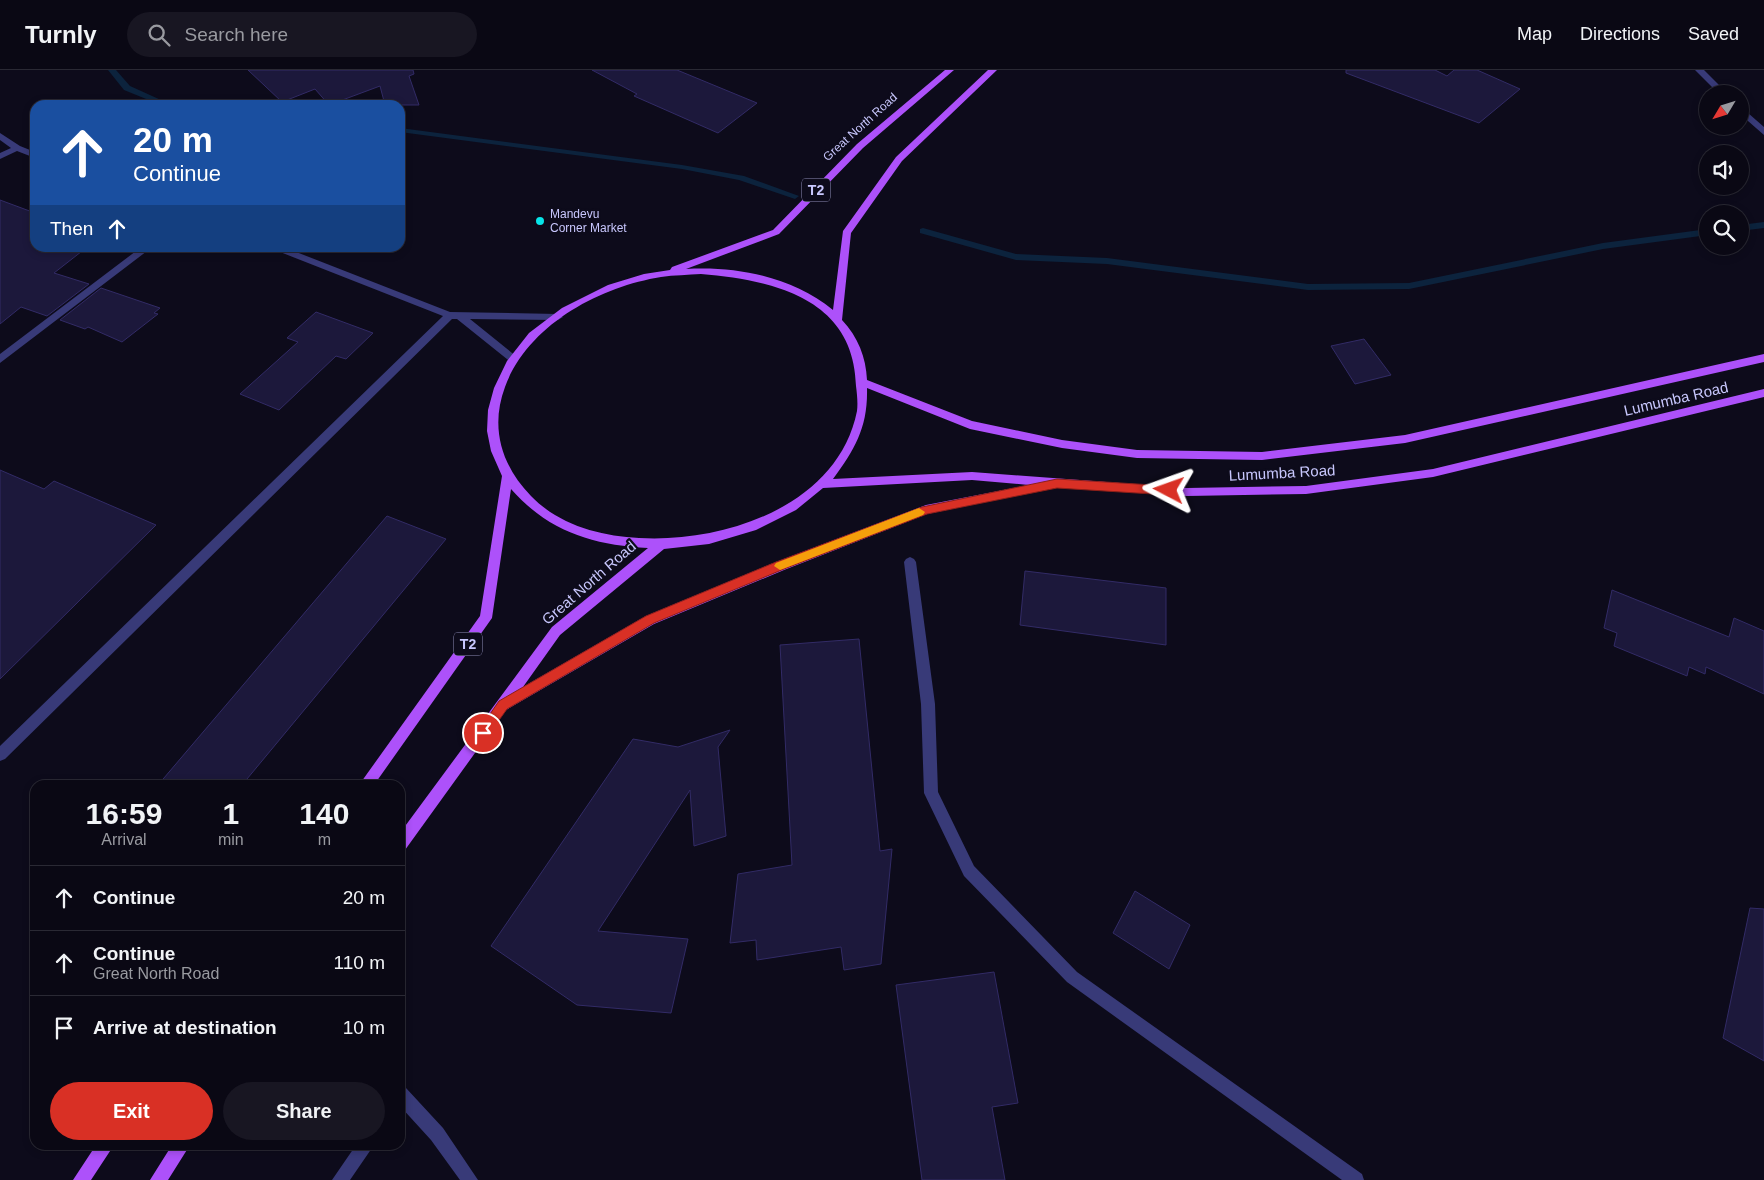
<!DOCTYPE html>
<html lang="en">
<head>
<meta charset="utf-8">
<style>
	body { margin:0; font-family:Helvetica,sans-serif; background:#181622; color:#f1f3f6; height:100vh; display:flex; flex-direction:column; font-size:19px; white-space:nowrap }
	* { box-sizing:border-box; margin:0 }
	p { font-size:16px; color:#999aa0 }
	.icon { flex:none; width:28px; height:28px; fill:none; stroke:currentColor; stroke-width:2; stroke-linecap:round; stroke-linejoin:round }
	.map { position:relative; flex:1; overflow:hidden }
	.panel { position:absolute; left:30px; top:710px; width:375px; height:370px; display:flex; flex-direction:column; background:#0a0814; border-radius:15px; box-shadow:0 2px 8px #0003,0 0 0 1px #2a2934 }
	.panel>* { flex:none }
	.hud { position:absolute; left:30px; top:30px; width:375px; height:152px; border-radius:15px; box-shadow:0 2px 8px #0003,0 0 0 1px #2a2934; background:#1a4fa0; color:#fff; overflow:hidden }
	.needle { width:32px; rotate:232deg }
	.controls { position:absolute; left:1699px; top:15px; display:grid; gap:10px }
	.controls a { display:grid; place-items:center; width:50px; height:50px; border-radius:50%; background:#0a0814; box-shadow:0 2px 8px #0003,0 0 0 1px #2a2934; font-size:25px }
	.pin { position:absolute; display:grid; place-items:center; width:42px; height:42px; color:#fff; margin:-21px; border:2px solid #fff; border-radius:50%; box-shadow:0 1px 5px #0007 }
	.me { position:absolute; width:55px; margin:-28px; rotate:274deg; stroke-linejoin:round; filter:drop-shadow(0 0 4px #0008) }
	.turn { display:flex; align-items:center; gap:18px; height:105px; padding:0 20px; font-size:22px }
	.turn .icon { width:65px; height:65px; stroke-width:2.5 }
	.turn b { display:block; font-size:35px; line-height:42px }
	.then { display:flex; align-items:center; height:48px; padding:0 20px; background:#0003; gap:10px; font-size:19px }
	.eta { display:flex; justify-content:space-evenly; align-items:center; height:85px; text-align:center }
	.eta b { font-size:30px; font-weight:700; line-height:35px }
	.cta { display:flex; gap:10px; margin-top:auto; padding:10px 20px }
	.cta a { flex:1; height:58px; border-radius:30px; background:#d93025; color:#fff; font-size:20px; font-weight:700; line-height:58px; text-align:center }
	.cta a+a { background:#181622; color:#f1f3f6 }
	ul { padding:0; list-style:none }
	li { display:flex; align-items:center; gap:15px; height:65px; padding:0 20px; border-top:1px solid #2a2934 }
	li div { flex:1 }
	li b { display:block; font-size:19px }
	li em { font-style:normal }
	header { display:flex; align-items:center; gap:30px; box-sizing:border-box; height:70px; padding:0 25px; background:#0a0814; border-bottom:1px solid #2a2934 }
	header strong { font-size:24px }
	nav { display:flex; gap:28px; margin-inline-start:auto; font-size:18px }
	.search { width:350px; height:45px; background:#181622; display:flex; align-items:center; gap:12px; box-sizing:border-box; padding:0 18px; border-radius:28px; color:#999aa0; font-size:19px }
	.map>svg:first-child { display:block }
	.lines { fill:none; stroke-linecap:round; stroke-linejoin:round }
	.stream { fill:#0c233d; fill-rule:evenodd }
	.building { fill:#1c183b; stroke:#322b66 }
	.service { fill:#383a78; fill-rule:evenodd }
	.minor { fill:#383a78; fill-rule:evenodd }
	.primary { fill:#ad51fa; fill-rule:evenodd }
	.route { fill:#d93025; stroke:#8d1f18 }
	.slow { fill:#f59e0b }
	.poi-dot { fill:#07e5e9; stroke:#0d0b1b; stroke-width:2 }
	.labels { text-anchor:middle; stroke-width:4.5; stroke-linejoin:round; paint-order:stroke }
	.far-street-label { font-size:12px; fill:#c8c7fd; stroke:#0d0b1b }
	.far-poi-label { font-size:12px; fill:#c8c7fd; stroke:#0d0b1b; text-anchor:start }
	.shield { fill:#0d0b1b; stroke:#908fb9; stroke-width:1 }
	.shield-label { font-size:14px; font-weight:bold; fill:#c8c7fd }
	.street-label { font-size:15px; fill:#c8c7fd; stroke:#0d0b1b }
</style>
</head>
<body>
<header>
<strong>Turnly</strong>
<div class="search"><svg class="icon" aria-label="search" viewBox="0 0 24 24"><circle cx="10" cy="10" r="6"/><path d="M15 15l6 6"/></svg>Search here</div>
<nav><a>Map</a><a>Directions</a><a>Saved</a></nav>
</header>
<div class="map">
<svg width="1764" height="1110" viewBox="0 0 1764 1110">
	<rect width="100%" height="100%" fill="#0d0b1b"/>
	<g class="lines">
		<path class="stream" d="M108 0H116L130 16 172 35H161L124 20Z
			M400 58 682 95 744 106 799 126 795 129 739 110 682 99 400 62Z
			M1764 152V158L1740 161V155Z
			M923 158 1016 184 1107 188 1308 214 1409 213 1603 173 1708 159V165L1603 179 1409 219 1308 220 1107 194 1016 190 920 163V159Z"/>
	</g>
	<path class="building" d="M248 0H413L414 4 409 6 419 35H385L380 16 329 35 315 19 282 32Z
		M592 0H677L757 33 718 63 634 26 637 24Z
		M1346 0H1435L1447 6 1454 0H1477L1520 19 1479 53 1346 3Z
		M0 130 35 143V178H86L54 203 89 214 47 246 21 237 0 254Z
		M101 218 160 238 154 243 158 244 122 272 88 257 85 259 60 250Z
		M316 242 373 263 346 289 336 286 279 340 240 324 298 272 287 268Z
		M1364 269 1391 305 1355 314 1331 276Z
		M0 400 44 419 54 411 156 455 0 609Z
		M387 446 446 469 242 715H158Z
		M1025 501 1166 518V575L1020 555Z
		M1612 520 1729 567 1734 548 1764 561V624L1706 597 1705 604 1689 597 1687 606 1614 576 1617 563 1604 558Z
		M859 569 880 781 892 779 881 894 844 900 841 877 757 890 756 870 730 873 738 804 792 795 780 575Z
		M730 660 718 677 726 766 694 776 690 720 598 861 688 869 671 943 577 935 491 876 633 669 678 677Z
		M1135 821 1190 855 1169 899 1113 863Z
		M1750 838 1764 839V991L1723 968Z
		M994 902 1018 1033 992 1037 1005 1110H922L896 915Z"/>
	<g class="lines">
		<path class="service" d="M400 1016 406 1018 443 1058 478 1110H460L431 1070 400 1036Z
			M356 1075H374L350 1110H332Z"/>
		<path class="minor" d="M1695 0H1704L1728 24H1719Z
			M1740 36 1764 57V65L1740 44Z
			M0 63 20 76 35 82V88L17 81 0 89V83L11 78 0 70Z
			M140 178H151L0 293V284Z
			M274 178H286L450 242 558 244 563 247 558 250 470 249 517 287 518 290 513 294 457 249H452L5 689 0 691V676L443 246 275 180Z
			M910 487 914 489 916 492 935 634 938 722 974 796 1077 902 1362 1104 1364 1110H1342L1067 912 964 806 924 723 921 634 904 492 906 489Z"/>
		<path class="primary" d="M945 0H954L863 78 779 164 686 199C738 196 792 207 833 240L843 161 896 87 988 0H997L902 91 851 163 842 250C858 267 866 287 867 310L972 351 1062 370 1137 380 1262 382 1405 365 1764 284V292L1405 373 1262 390 1137 388 1062 378 970 359 867 318C868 357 855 379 833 409L972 402 1187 418 1306 416 1433 399 1764 319V327L1433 407 1306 424 1187 426 1044 416 1043 420 1039 421 927 444 784 500 654 554 506 640 405 780 400 782V763L552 557 648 478C593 475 549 462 511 419L492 548 374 715H359L480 546 502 406 491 381 487 361 488 340 494 318 507 291 529 263 562 238 608 215 644 204 670 200 672 197 773 160 857 74ZM701 204C773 210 854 228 856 316 857 324 858 333 857 341 838 436 724 473 639 468 600 466 559 455 531 426 501 395 490 357 505 317 528 255 599 217 661 207 674 205 688 205 701 204ZM972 410 1029 415 926 435 776 492 646 546 523 617 560 565 664 479 709 474 756 460 796 440 823 418Z
			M96 1075H114L91 1110H73Z
			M172 1075H190L168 1110H150Z"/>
	</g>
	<path class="route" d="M1057 409 1169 416 1174 420 1169 425 1057 418 927 444 784 499 654 553 507 639 487 667 483 668 477 663 499 631 646 546 776 492 922 437Z"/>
	<path class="slow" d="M919 438 925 442 923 445 780 500 774 496 776 493Z"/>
	<circle class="poi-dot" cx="540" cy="151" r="5"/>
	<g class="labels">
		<g class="far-street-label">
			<text transform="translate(860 57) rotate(-42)" y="4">Great North Road</text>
		</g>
		<g class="far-poi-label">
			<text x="550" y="148">Mandevu<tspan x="550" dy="14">Corner Market</tspan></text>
		</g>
		<g class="shield">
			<rect x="802" y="108.5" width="28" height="23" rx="4"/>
			<rect x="454" y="562.5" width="28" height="23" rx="4"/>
		</g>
		<g class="shield-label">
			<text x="816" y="125">T2</text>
			<text x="468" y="579">T2</text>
		</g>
		<g class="street-label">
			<text transform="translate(1676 329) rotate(-13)" y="5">Lumumba Road</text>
			<text transform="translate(1282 403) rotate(-3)" y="5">Lumumba Road</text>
			<text transform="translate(589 513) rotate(-41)" y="5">Great North Road</text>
		</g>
	</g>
</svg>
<div class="controls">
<a><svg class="needle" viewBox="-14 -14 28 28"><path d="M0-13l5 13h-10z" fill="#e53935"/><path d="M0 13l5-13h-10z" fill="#999aa0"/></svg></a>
<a><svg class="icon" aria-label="sound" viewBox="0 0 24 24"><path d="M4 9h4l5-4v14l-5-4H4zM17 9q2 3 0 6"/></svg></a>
<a><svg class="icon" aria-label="search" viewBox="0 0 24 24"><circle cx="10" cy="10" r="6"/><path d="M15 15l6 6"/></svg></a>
</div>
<div class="pin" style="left:483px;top:663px;background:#d93025"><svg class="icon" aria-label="arrive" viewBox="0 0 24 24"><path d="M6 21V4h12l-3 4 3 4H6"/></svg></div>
<svg class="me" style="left:1169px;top:420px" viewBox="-20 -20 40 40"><path d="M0-17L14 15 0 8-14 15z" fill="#d93025" stroke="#fff" stroke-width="4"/></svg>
<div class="hud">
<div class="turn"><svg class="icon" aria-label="ahead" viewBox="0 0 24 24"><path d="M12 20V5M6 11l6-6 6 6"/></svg><div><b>20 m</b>Continue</div></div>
<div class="then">Then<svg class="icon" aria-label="ahead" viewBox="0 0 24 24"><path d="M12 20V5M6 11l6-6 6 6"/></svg></div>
</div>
<section class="panel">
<div class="eta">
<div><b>16:59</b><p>Arrival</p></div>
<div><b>1</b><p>min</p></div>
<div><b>140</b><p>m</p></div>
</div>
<ul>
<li><svg class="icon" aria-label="ahead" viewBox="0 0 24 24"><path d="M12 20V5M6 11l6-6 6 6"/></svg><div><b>Continue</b></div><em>20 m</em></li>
<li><svg class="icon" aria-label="ahead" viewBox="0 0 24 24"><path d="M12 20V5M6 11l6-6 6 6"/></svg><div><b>Continue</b><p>Great North Road</p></div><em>110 m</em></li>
<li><svg class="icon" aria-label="arrive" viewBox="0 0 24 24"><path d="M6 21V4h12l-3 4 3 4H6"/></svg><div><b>Arrive at destination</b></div><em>10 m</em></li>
</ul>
<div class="cta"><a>Exit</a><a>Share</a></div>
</section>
</div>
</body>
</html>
